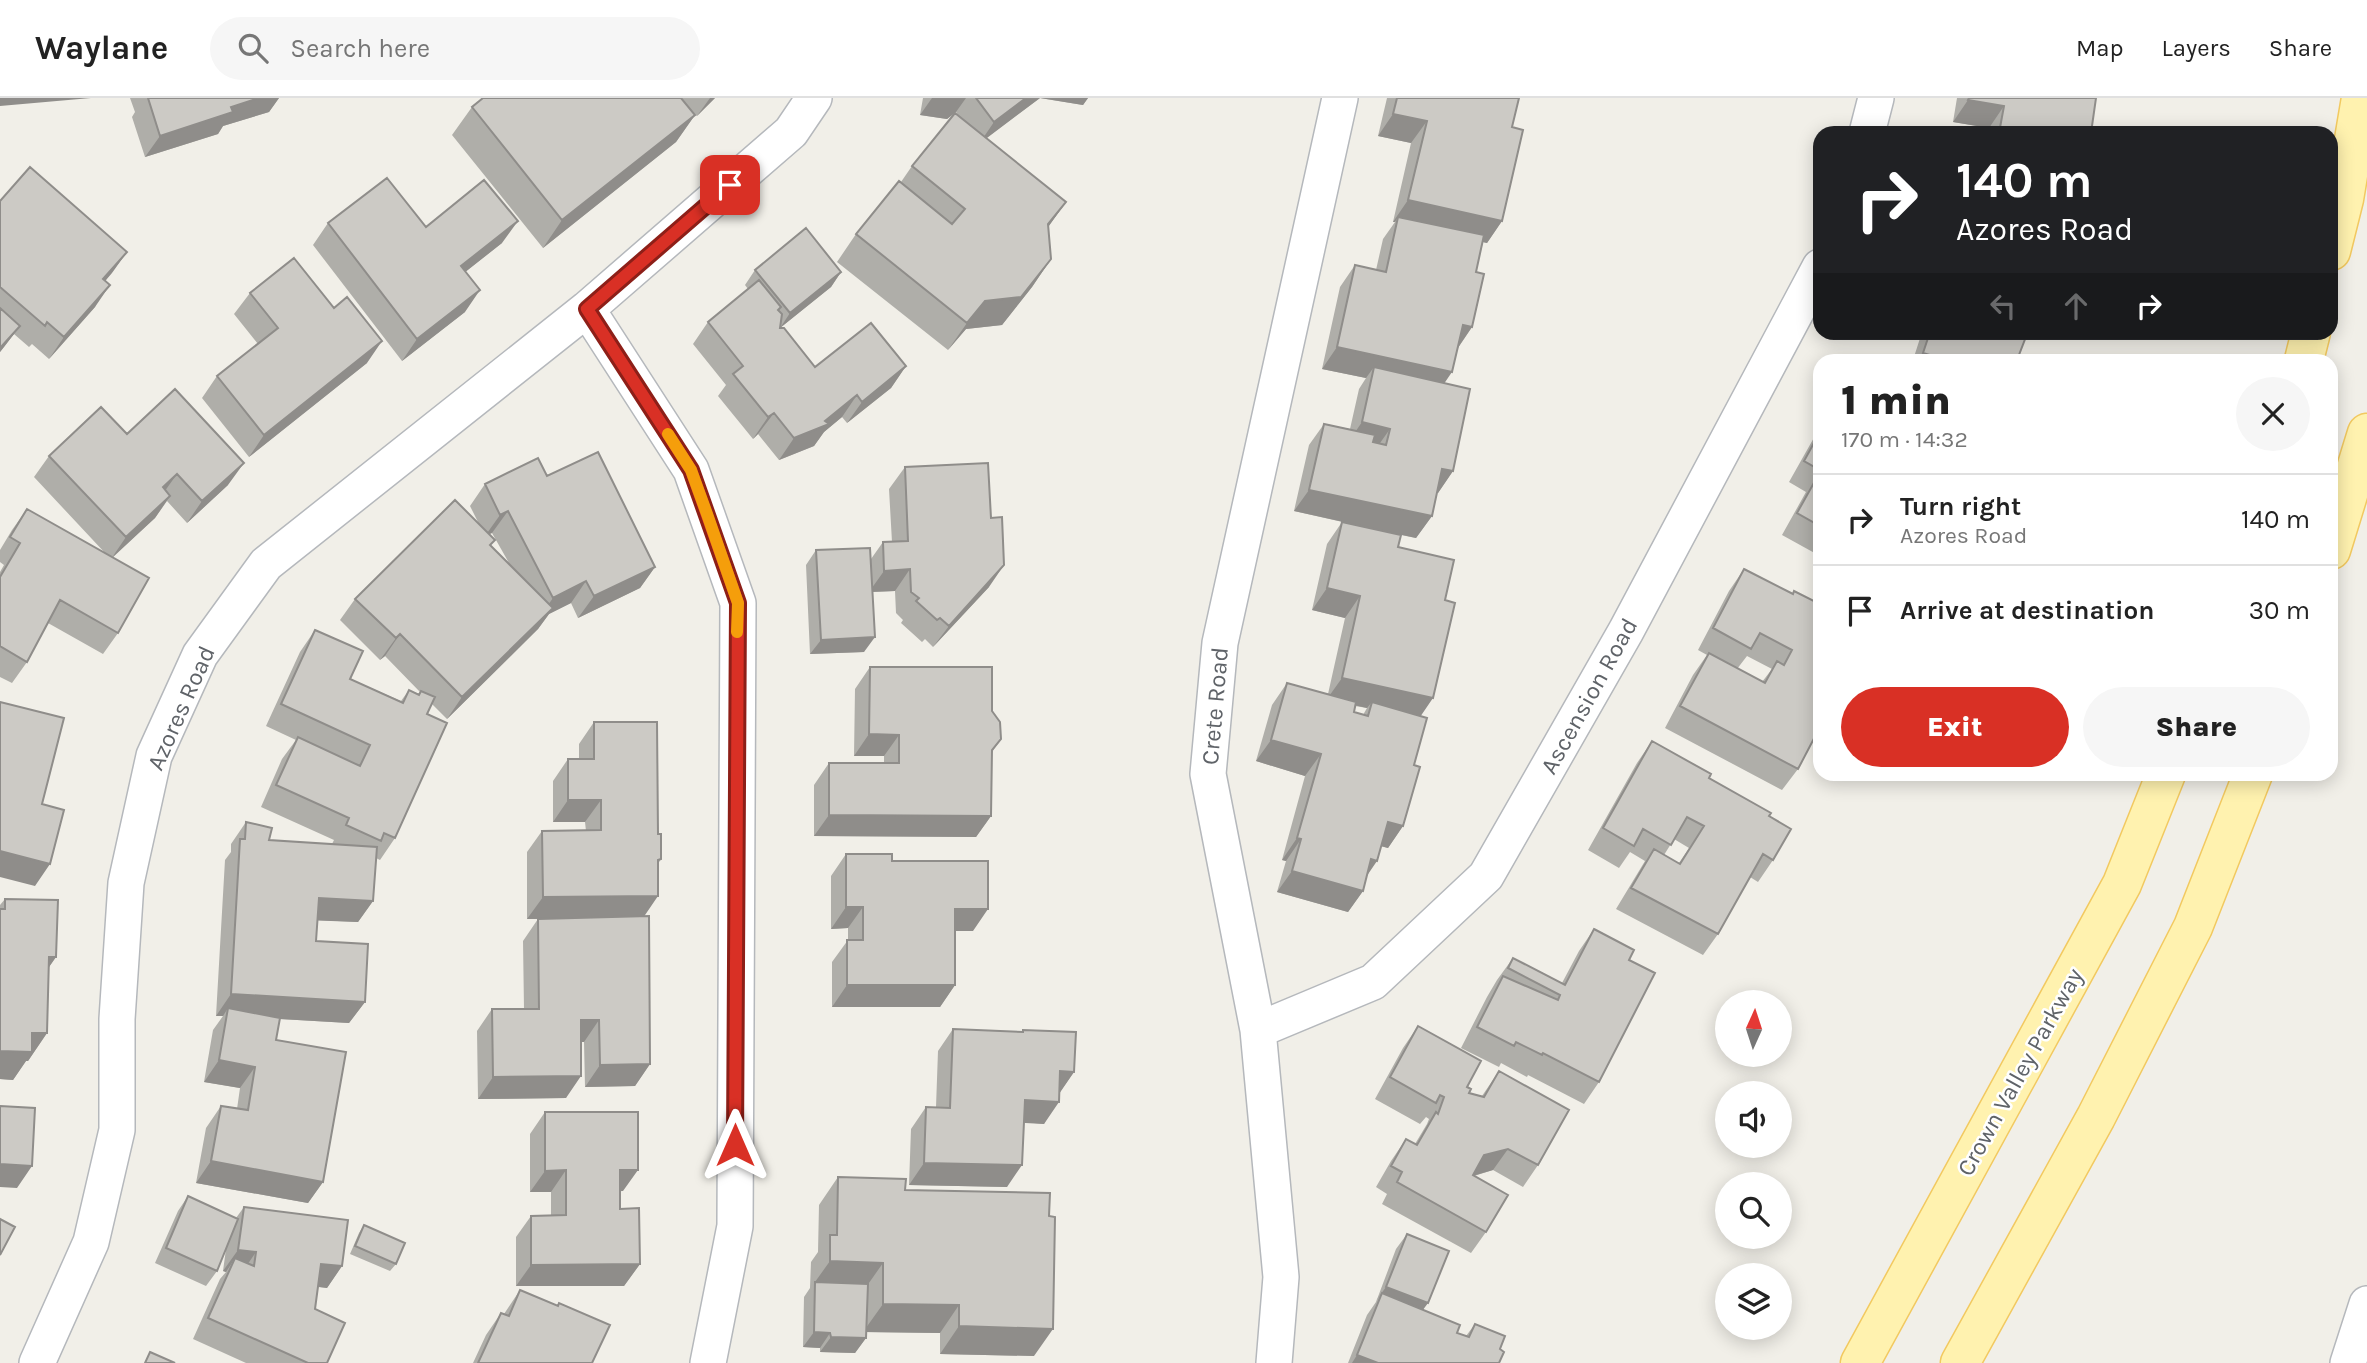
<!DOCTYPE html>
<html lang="en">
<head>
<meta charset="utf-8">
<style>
	body { margin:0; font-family:Karla,sans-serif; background:#f6f6f6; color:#222; height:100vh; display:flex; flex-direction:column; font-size:26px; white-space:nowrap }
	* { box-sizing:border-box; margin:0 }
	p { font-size:23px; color:#767676 }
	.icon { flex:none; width:38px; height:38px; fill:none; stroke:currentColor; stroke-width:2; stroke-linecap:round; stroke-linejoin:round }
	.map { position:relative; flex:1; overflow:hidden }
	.drawer { position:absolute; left:1813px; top:256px; width:525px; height:427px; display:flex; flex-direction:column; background:#fff; border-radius:21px; box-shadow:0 4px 18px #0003 }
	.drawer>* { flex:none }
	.top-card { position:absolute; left:1813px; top:28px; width:525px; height:214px; border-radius:21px; box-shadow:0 4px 18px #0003; background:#202124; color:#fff; overflow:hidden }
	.needle { width:46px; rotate:3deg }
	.tools { position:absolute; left:1715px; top:892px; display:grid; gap:14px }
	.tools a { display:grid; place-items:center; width:77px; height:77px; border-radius:50%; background:#fff; box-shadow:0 4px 18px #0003; font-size:35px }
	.pin { position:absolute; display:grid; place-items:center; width:60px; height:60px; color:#fff; margin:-30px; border-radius:14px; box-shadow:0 4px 10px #0006 }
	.me { position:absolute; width:77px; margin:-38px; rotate:0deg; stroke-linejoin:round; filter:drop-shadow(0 0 5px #0008) }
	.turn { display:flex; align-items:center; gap:24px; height:147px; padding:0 28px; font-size:32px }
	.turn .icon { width:91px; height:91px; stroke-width:2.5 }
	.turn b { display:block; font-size:49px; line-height:60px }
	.lanes { display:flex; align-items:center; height:66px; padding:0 28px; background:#0003; justify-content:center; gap:35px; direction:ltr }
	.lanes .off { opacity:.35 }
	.round { display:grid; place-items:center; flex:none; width:74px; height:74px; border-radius:37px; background:#f6f6f6 }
	.overview { display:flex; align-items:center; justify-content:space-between; height:119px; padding:0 28px }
	h1 { font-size:42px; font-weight:800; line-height:52px }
	.primary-button { display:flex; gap:14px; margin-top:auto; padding:14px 28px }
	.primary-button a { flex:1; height:80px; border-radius:42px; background:#d93025; color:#fff; font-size:28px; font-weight:800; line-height:80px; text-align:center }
	.primary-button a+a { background:#f6f6f6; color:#222 }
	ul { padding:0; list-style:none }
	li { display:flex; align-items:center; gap:21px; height:91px; padding:0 28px; border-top:2px solid #e0e0e0 }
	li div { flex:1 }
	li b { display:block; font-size:26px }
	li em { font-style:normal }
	header { display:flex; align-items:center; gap:42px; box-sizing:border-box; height:98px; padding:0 35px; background:#fff; border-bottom:2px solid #e0e0e0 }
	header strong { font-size:33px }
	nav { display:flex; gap:38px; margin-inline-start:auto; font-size:24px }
	.search { width:490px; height:63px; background:#f6f6f6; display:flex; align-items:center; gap:18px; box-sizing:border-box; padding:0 24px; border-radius:38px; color:#767676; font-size:26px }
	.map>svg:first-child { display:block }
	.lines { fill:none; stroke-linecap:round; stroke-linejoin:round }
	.minor-casing { stroke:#b5b8bc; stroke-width:38 }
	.primary-casing { stroke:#f2c960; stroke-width:41 }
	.minor { stroke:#fff; stroke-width:35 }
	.primary { stroke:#fff2af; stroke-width:38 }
	.wall { fill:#afaea9; fill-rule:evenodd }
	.shaded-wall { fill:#8f8d8a }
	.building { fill:#cccac5; stroke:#8f8d8a; stroke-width:2 }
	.route-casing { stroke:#8d1f18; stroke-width:18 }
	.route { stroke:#d93025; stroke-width:12 }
	.slow { stroke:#f59e0b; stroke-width:12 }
	.labels { text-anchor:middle; stroke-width:5; stroke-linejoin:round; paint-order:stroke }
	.street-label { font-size:24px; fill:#5f6368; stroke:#fff }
</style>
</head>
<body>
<header>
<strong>Waylane</strong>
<div class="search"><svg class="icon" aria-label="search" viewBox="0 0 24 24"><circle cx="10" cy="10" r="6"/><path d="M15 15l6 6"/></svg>Search here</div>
<nav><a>Map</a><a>Layers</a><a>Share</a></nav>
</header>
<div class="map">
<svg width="2367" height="1265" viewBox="0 0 2367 1265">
	<rect width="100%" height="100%" fill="#f1efe8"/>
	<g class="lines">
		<g class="minor-casing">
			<path id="minor" d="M1867 35 1876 0
				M587 211 691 372 738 505 735 1128 708 1265
				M1258 932 1373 884 1486 778 1626 533 1820 169
				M37 1265 91 1144 117 1032V921L126 785 154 658 200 557 266 466 587 211 791 34 814 0
				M1274 1265 1281 1179 1258 932 1208 676 1220 545 1340 0
				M2348 1265 2367 1206"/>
		</g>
		<g class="primary-casing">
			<path id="primary" d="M2331 153 2344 101 2361 0
				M2304 262 2311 234
				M2331 452 2367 335
				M1860 1265 2122 786 2166 676
				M1960 1265 2096 1019 2193 829 2253 676"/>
		</g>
		<use href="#minor" class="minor"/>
		<use href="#primary" class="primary"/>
	</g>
	<path class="wall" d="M130 0H279L269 14 223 28 218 36 145 59 132 19 135 14Z
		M483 0H715L697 18 692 14 695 17 676 44 543 150 452 37 472 9Z
		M923 0H1088L1083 7 1040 0 986 40 1066 104 1048 129 1051 161 1032 189 1002 227 966 231 948 252 837 164 856 136 901 84 912 68 958 17 956 14 947 21 920 17Z
		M1387 0H1519L1512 29 1502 123 1487 145 1483 144 1476 174 1472 229 1458 250 1444 285 1453 373 1438 395H1437L1432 418 1416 440 1401 437 1398 449 1421 618 1414 667 1403 728 1388 750 1381 748 1367 777 1363 793 1348 814 1277 794 1286 763 1282 762 1305 678 1256 663 1272 607 1287 585 1328 596 1345 520 1312 512 1327 446 1342 424 1378 432 1294 413 1309 347 1324 326 1350 331 1359 291 1366 280 1322 271 1340 189 1355 167 1376 172 1383 141 1395 124H1393L1411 45 1378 38ZM1355 608 1367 610 1363 617 1354 614Z
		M1957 0H2096L2091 35H1988L1989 30 1953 24Z
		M0 103 127 154 105 183 95 209 49 261 32 246 29 249 14 236 0 254Z
		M328 125 426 129 502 145 465 174V214L402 263 313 147Z
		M755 172 841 174 831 189 780 230 815 269 906 268 891 290 847 325 842 319 824 334 814 348 779 362 758 336 753 341 718 298 726 287 693 246 708 224 748 191 745 187Z
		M250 195 367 265 249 359 202 300 217 278 258 246 234 216Z
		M1922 234H2022L2017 262H1913Z
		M1820 329V458L1782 437 1806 394 1789 384Z
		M127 336 228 387 187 425 167 403 155 420 112 459 118 535 103 556 48 525 27 564 12 585 0 579V474L4 467 0 464V452L12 432 27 411 106 456 34 379 49 358Z
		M905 369 989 489 933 549 925 541 922 544 901 525 903 522 896 515 895 493 873 494 864 554 810 556 806 467 816 452 871 461 883 444H892L889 391Z
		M547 378 655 469 640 490 578 520 571 505 549 516 538 531 447 621 432 606 427 616 395 740 380 762 376 760 373 803 358 824 317 822 316 843 365 904 349 925 280 921 276 942 323 1084 308 1105 196 1085 206 1030 221 1008 237 1011 240 990 204 984 213 932 223 918H216L225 762 231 754V746L246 724 269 742 332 746 334 742 261 709 282 661 296 642 266 628 300 554 315 532 350 581 401 603 409 592 419 596 420 594 385 558 380 562 340 522 355 501 479 426 470 408 485 386ZM492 435 509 465 491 448 489 436Z
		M1744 471 1792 496 1798 671 1782 692 1665 630 1693 577 1707 557 1698 552 1729 493ZM1747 558 1772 571 1762 584 1737 571Z
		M870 569 992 613 1001 641 992 654 991 718 976 739 814 738V687L829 665H884V658H854L855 591Z
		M594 624 658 736 661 761 658 766 644 818 650 966 635 988 585 989 584 944H581L566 1000 478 1001 477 933 492 911H524L523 843 538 821H527V754L542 733H586L585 724H553V683L568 661H579V646Z
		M1652 643 1769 718 1773 762 1758 784 1750 779 1718 836 1703 857 1616 811 1645 763 1630 754 1619 770 1588 752 1637 665ZM1674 741 1689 750 1679 765 1664 757Z
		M846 756 892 763 973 833H955V887L940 909H832V864L848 842V830L831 831V778Z
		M5 801 56 859 49 869 47 935 28 963H26L13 982 0 981V807Z
		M1594 831 1629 862 1599 984 1584 1006 1528 977 1527 979 1501 965 1499 969 1461 950 1487 899 1497 882 1513 860 1562 885 1579 853Z
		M1418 928 1467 989 1469 995 1482 998 1499 973 1538 1067 1523 1089 1493 1072 1474 1078 1486 1134 1471 1155 1382 1106 1387 1096 1376 1089 1391 1063 1406 1041 1415 1046 1427 1026 1429 1021 1426 1019 1420 1026 1375 1001 1403 950Z
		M953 931 1022 934 1023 932 1074 974 1059 995 1044 1026 1024 1024 1007 1089 909 1087 911 1031 926 1009H936L938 953Z
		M545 1014 623 1093H620V1111L640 1166 624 1188H516V1139L531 1118 551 1117V1094H530V1036Z
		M838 1079 905 1092 1034 1258 940 1256V1235L866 1234V1240L855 1255 820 1254V1250L803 1249 804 1199 810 1190 811 1164 818 1154 819 1107Z
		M188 1098 236 1120 244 1109 342 1168 327 1190 318 1189 315 1211 327 1265H246L193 1241 220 1181 226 1174 223 1173 226 1151 217 1173 206 1188 155 1165 178 1113Z
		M364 1127 396 1166 390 1173 350 1156 359 1135Z
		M1407 1136 1423 1212 1457 1235 1466 1238 1475 1226 1500 1251 1499 1265H1348L1367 1217 1376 1204 1396 1151Z
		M520 1192 557 1208 559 1205 592 1265H473L486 1237 501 1215 504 1216Z"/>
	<path class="shaded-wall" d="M0 0H91L0 8Z
		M259 0H279L269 14 223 28 218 36 145 59 160 38 231 9Z
		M710 0H715L697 18Z
		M932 0H966L956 14 947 21 920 17Z
		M1026 0H1088L1083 7 1040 0 979 46 994 24Z
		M1968 2 2004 8 1989 30 1953 24Z
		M1393 16 1427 23 1411 45 1378 38Z
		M695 17 676 44 543 150 562 122Z
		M1408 102 1502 123 1487 145 1397 124 1398 119 1395 124H1393Z
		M1066 104 1046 132 1048 126Z
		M518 123 502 145 445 190 461 168Z
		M127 154 112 175 88 203 103 181Z
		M1051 161 1032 189 1002 227 966 231 948 252 967 225 985 203Z
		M841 174 831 189 780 230 790 215Z
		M110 187 95 209 49 261 64 239Z
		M480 192 465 214 402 263 417 241Z
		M1463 227 1472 229 1457 251Z
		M20 228 4 249 0 254V250Z
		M382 243 367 265 249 359 264 337Z
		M1337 249 1452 274 1437 296 1374 269 1366 280 1322 271Z
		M1923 255 1946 262H1918Z
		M906 268 891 290 847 325 862 304Z
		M857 297 842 319 824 334 814 348 779 362 794 340 825 323Z
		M774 315 758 336 753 341 768 319Z
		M1362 324 1390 331 1375 352 1347 346Z
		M244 365 228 387 187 425 202 403Z
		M1442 371 1453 373 1438 395 1427 392Z
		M177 376 162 397 163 389Z
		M1309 392 1432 418 1416 440 1294 413Z
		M170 398 155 420 111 461 126 439Z
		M508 413 492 435 485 438 500 417Z
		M1004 467 989 489 933 549 949 528Z
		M655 469 640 490 578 520 594 498Z
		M910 471 895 493 869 494 884 473Z
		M586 483 571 505 549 516 538 531 447 621 462 599 538 521 553 500Z
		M1327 490 1360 498 1345 520 1312 512Z
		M400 536 385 558 380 562 396 540Z
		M875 539 864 554 810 556 821 542Z
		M1342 580 1433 600 1418 622 1372 604 1367 610 1327 601Z
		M869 636 899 637 884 658H854Z
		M1271 642 1321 656 1305 678 1256 663Z
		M568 702H601L585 724H553Z
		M829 717 991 718 976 739 814 738Z
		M1388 724 1403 728 1388 750 1373 746Z
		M1297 740 1301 741 1286 763 1282 762Z
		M0 753 50 766 35 788 0 779Z
		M1371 761 1377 763 1362 785Z
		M1292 773 1363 793 1348 814 1277 794Z
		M658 798 643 820 527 821 543 799Z
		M319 800 373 803 358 824 304 822Z
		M846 809H863L848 830 831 831Z
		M955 811H988L973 833H940Z
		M49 859H56L37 886Z
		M847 887H955L940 909H832Z
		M231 896 365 904 349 925 227 918 228 910 223 918H216Z
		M581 922H599L584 944H565Z
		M32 935H47L28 963H26L13 982 0 981V953Z
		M219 962 255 969 240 990 204 984Z
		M650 966 635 988 585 989 600 967Z
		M1060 973 1074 974 1059 996Z
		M581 978 566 1000 478 1001 493 979Z
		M1025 1002 1059 1004 1044 1026 1009 1024Z
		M1508 1051 1493 1072 1469 1079 1484 1057Z
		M211 1063 323 1084 308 1105 196 1085Z
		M924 1065 1022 1067 1007 1089 909 1087Z
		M0 1066 32 1068 17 1090 0 1089Z
		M566 1072 551 1094H530L545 1073Z
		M620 1072H638L623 1093 605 1094Z
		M238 1152 256 1154 241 1176 235 1160 226 1174 223 1173Z
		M830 1163 883 1165 864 1192 815 1184Z
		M321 1166 342 1168 327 1190 306 1187Z
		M640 1166 624 1188H516L531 1167Z
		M1386 1189 1428 1205 1417 1220 1382 1195 1375 1204Z
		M883 1206 959 1207 940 1235 863 1234Z
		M959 1228 1053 1231 1034 1258 940 1256Z
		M814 1234 830 1235 820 1250 803 1249Z
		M831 1239 866 1240 855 1255 820 1254Z
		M1357 1257 1378 1265H1352Z"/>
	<path class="building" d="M148 0H259L231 9 233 14 160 38Z
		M483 0H681L695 17 562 122 472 9Z
		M976 0H1026L994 24Z
		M1397 0H1519L1512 29 1523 32 1502 123 1408 102 1427 23 1393 16Z
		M1969 0H2096L2091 35H1999L2004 8 1968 2Z
		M955 15 1066 104 1048 126 1051 161 1021 199 985 203 967 225 856 136 899 83 952 126 965 111 912 68Z
		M30 69 127 154 103 181 110 187 64 239 47 224 45 228 0 189V103Z
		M387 80 426 129 484 82 518 123 461 168 480 192 417 241 328 125Z
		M1398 119 1484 137 1476 174 1484 176 1472 229 1463 227 1452 274 1337 249 1355 167 1386 174Z
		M806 130 841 174 790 215 755 172Z
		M294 160 334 210 347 199 382 243 264 337 217 278 278 230 250 195Z
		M759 182 781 209 778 212 782 216 780 230H784L815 269 871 225 906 268 862 304 857 297 825 323 829 326 794 340 774 315 768 319 733 276 743 268 708 224Z
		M0 210 20 228 0 250Z
		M1930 234H2022L2027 236 2017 262H1946L1923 255Z
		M1374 269 1470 291 1453 373 1442 371 1432 418 1309 392 1324 326 1375 337 1373 344 1386 347 1390 331 1362 324Z
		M175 291 244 365 202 403 177 376 163 389 170 398 126 439 49 358 101 309 127 336Z
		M1820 334V372L1804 363Z
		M598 354 655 469 594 498 586 483 553 500 508 413 500 417 485 386 538 360 547 378Z
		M988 365 991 420 1002 419 1004 467 949 528 940 520 937 522 916 503 919 500 911 494 910 471 884 473 883 444 908 443 905 369Z
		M1820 374V428L1797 415Z
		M455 402 495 442 490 447 553 510 462 599 400 536 396 540 355 501Z
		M27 411 149 480 118 535 60 502 27 564 0 548V479L20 445 10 439Z
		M1342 424 1401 437 1398 449 1454 462 1445 502 1455 505 1433 600 1342 580 1360 498 1327 490Z
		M870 450 875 539 821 542 816 452Z
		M1744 471 1793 496 1794 493 1820 506V629L1798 671 1680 608 1709 555 1765 585 1777 563 1784 567 1792 552 1760 535 1751 551 1713 530Z
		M315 532 363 553 350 581 403 605 409 592 419 597 421 593 435 599 427 616 447 625 395 740 384 735 381 743 346 727 349 720 276 687 298 639 360 668 370 647 281 606Z
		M870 569H992V613L1000 624 1001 641 992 652 991 718 829 717V665H899V637L869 636Z
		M1287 585 1356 604 1354 614 1368 618 1372 604 1427 620 1414 667 1420 669 1403 728 1388 724 1377 763 1371 761 1363 793 1292 773 1301 741 1297 740 1321 656 1271 642Z
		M0 604 64 620 42 706 64 712 50 766 0 753Z
		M594 624H657L658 736H661V761L658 762V798L543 799 542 733 601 732V702H568V661H594Z
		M1652 643 1711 676 1709 680 1771 715 1769 718 1791 731 1773 762 1763 756 1718 836 1631 790 1654 751 1680 766 1704 728 1687 719 1671 747 1643 731 1634 748 1603 730Z
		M246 724 272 730 269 742 377 749 373 803 319 800 316 843 368 846 365 904 231 896 240 741H245Z
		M846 756H892V763H988V811H955V887H847V842H863V809H846Z
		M5 801 58 802 56 859H49L47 935H32V954L0 953V811H5Z
		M649 818 650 966 600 967 599 922H581V978L493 979 492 911H539L538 821Z
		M1594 831 1634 852 1629 862 1655 875 1599 984 1543 955 1542 957 1516 944 1514 948 1477 929 1503 878 1558 902 1560 897 1508 870 1513 860 1565 887Z
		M228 910 280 920 276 942 346 954 323 1084 211 1063 221 1008 248 1012 255 969 219 962Z
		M1418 928 1481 963 1467 989 1471 991 1469 995 1484 999 1499 973 1569 1012 1538 1067 1508 1051 1484 1057 1473 1077 1508 1097 1486 1134 1397 1084 1402 1074 1391 1068 1406 1041 1417 1047 1436 1014 1438 1016 1444 999 1440 997 1436 1005 1390 979Z
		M953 931 1023 934V932L1076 934 1074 974 1060 973 1059 1004 1025 1002 1022 1067 924 1065 926 1009 950 1010Z
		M0 1008 35 1010 32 1068 0 1066Z
		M545 1014H638V1072H620V1111L639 1110 640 1166 531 1167V1118L566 1117V1072L545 1073Z
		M838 1079 906 1081 905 1092 1050 1095 1049 1118 1055 1119 1053 1231 959 1228V1207L883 1206V1165L830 1163V1137H837Z
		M188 1098 238 1121 217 1173 166 1150Z
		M244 1109 348 1122 342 1168 321 1166 315 1211 345 1225 327 1265H308L208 1220 235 1160 254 1168 256 1154 238 1152Z
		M0 1121 15 1129 0 1157Z
		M364 1127 405 1145 396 1166 355 1148Z
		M1407 1136 1449 1153 1428 1205 1386 1189Z
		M815 1184 868 1186 866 1240 831 1239 830 1235 814 1234Z
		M520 1192 558 1208 559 1205 610 1227 592 1265H478L501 1215 509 1218Z
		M1382 1195 1460 1227 1457 1235 1469 1239 1475 1226 1505 1238 1500 1251 1504 1254 1499 1265H1378L1357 1257Z
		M150 1254 175 1265H145Z"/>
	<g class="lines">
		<g class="route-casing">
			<path id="route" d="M730 87 587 211 691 372 738 505 735 1047"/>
		</g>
		<use href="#route" class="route"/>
		<path class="slow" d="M668 336 691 372 707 416 738 505 737 534"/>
	</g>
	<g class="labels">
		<g class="street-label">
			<text transform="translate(1589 598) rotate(-61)" y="8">Ascension Road</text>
			<text transform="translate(1215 608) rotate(-85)" y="8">Crete Road</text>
			<text transform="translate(181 610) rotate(-66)" y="8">Azores Road</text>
			<text transform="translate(2020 974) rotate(-61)" y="8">Crown Valley Parkway</text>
		</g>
	</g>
</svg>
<div class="tools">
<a><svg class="needle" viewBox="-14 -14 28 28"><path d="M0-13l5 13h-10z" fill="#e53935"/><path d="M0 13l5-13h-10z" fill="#767676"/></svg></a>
<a><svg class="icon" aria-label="sound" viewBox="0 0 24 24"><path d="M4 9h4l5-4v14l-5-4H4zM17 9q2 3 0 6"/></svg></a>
<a><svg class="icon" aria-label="search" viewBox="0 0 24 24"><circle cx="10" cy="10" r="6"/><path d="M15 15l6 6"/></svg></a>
<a><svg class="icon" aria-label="layers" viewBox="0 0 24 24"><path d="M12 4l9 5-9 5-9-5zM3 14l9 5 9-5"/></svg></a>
</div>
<div class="pin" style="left:730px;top:87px;background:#d93025"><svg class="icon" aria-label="arrive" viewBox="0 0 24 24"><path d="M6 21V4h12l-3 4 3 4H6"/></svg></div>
<svg class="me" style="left:735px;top:1047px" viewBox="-20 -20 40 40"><path d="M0-17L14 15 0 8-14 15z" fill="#d93025" stroke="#fff" stroke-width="4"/></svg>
<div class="top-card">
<div class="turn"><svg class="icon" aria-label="right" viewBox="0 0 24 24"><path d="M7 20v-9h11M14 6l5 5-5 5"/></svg><div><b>140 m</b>Azores Road</div></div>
<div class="lanes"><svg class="icon off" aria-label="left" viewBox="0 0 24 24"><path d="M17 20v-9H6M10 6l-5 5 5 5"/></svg><svg class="icon off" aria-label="ahead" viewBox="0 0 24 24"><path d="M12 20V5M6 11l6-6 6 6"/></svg><svg class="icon" aria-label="right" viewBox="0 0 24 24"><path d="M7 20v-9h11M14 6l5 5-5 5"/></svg></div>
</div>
<section class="drawer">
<div class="overview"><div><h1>1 min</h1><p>170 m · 14:32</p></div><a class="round"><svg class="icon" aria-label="close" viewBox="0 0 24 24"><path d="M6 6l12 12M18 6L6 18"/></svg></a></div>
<ul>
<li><svg class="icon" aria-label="right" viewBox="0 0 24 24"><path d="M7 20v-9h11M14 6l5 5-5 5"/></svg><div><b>Turn right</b><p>Azores Road</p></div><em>140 m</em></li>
<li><svg class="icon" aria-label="arrive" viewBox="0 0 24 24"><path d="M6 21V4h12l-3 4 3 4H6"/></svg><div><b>Arrive at destination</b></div><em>30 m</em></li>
</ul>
<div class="primary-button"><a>Exit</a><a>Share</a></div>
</section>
</div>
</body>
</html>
